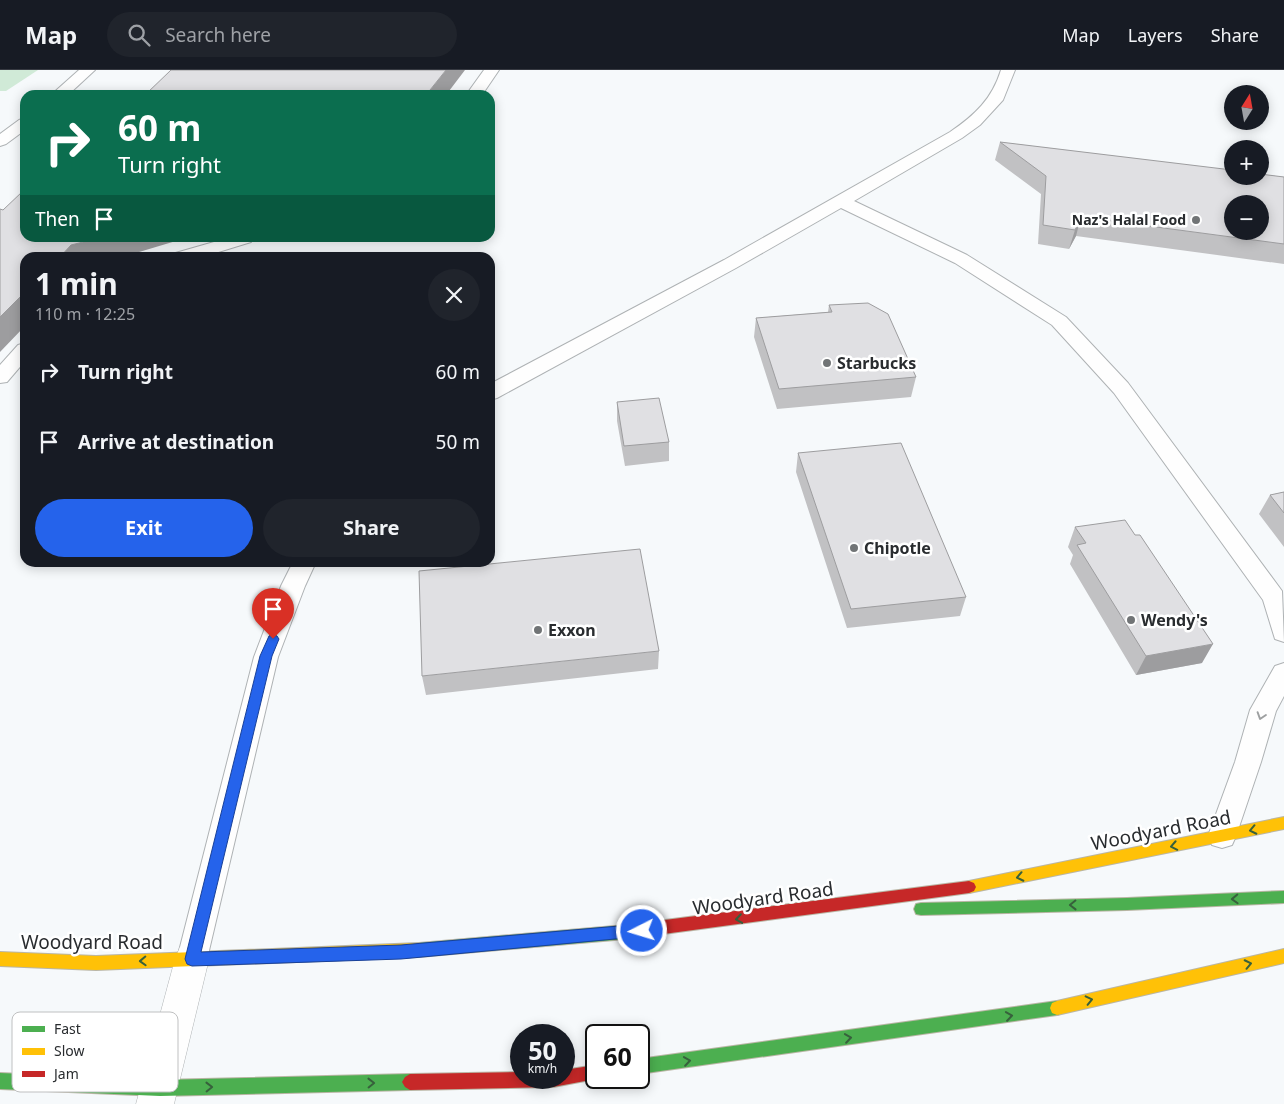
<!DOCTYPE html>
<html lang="en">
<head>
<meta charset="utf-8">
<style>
	body { margin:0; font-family:"Noto Sans",sans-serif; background:#20242c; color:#f1f3f6; height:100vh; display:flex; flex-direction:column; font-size:19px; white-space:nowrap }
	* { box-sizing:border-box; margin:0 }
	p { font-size:16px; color:#9ea1a6 }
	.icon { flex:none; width:28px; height:28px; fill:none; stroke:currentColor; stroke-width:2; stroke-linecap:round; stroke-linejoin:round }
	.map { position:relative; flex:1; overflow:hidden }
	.side { position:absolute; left:20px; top:182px; width:475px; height:315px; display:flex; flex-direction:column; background:#171b24; border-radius:15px; box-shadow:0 2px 12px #0003 }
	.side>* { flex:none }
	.banner { position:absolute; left:20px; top:20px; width:475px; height:152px; border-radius:15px; box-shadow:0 2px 12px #0003; background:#0b6e4f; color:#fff; overflow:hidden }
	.needle { width:32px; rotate:11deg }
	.buttons { position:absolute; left:1224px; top:15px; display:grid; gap:10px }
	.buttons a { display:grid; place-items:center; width:45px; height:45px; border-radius:50%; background:#171b24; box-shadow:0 2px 12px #0003; font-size:25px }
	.speed { position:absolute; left:510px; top:954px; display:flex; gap:10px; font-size:25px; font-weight:700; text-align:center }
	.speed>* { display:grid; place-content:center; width:65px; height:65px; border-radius:50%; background:#171b24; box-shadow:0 2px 12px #0003; line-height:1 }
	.speed small { font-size:12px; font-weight:400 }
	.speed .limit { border:2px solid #111; border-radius:8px; background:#fff; color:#111 }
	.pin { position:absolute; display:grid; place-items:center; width:42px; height:42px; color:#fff; margin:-51px -21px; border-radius:50% 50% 50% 0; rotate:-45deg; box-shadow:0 0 5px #0007 }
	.pin .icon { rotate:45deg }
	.me { position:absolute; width:55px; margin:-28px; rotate:265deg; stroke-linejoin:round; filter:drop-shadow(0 0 4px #0008) }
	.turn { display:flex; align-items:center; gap:18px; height:105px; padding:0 15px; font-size:22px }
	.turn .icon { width:65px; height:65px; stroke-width:2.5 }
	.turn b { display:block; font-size:35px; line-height:42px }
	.then { display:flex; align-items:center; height:48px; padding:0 15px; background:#0003; gap:10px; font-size:19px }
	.round { display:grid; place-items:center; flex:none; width:52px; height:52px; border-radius:26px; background:#20242c }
	.headline { display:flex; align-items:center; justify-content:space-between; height:85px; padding:0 15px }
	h1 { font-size:30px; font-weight:700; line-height:38px }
	.action { display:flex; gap:10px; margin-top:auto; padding:10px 15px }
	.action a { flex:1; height:58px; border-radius:30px; background:#2563eb; color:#fff; font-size:20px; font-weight:700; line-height:58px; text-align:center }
	.action a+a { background:#20242c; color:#f1f3f6 }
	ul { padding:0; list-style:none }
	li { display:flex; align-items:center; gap:15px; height:70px; padding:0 15px }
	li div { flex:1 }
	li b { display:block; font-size:19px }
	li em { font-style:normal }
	header { display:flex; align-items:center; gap:30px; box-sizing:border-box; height:70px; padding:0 25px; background:#171b24; border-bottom:1px solid #363941 }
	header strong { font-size:24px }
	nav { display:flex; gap:28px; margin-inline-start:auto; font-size:18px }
	.search { width:350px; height:45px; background:#20242c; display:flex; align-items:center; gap:12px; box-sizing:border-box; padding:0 18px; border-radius:28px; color:#9ea1a6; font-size:19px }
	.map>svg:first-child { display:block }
	.green { fill:#d0ead7 }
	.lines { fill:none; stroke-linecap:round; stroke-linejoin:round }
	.lane-casing { stroke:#aeb2b4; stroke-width:2 }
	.street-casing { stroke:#aeb2b4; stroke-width:1 }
	.fast-casing { stroke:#bab6a5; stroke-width:2 }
	.slow-casing { stroke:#bab6a5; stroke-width:2 }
	.jam-casing { stroke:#bab6a5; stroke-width:2 }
	.lane { fill:#fefefe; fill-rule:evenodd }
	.street { fill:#fefefe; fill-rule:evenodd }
	.fast { fill:#4caf50; fill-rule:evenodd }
	.slow { fill:#ffc107; fill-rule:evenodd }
	.jam { fill:#c62828; fill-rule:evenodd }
	.wall { fill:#c1c1c3 }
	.shaded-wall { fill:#9d9d9f }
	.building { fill:#e0e0e3; stroke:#9d9d9f; fill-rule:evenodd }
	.oneway { stroke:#9ea0a1 }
	.oneway2 { stroke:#37603c }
	.route { fill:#2563eb; stroke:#184099 }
	.poi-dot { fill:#717476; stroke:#fff; stroke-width:2 }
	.labels { text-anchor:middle; stroke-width:5; stroke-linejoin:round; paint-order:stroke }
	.far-poi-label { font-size:14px; font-weight:bold; fill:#292c2f; stroke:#fff; text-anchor:end }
	.poi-label { font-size:16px; font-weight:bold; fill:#292c2f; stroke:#fff; text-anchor:start }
	.near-street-label { font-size:19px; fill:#292c2f; stroke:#fff }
	.key { fill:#fff; stroke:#bfc0c1; stroke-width:1 }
	.key-label { font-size:14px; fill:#292c2f }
</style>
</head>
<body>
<header>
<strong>Map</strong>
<div class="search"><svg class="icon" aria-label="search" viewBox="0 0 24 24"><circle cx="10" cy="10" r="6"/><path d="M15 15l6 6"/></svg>Search here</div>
<nav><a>Map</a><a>Layers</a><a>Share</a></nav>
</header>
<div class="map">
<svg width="1284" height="1034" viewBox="0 0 1284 1034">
	<rect width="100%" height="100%" fill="#f6f9fb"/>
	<path class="green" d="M0 0H38L6 21H0Z"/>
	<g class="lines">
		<g class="lane-casing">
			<path id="lane" d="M79 0H95L68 25H51Z
				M484 0H499L482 25H466Z
				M1001 0H1015L1003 30 980 55 962 68 854 131 967 185 1066 247 1128 313 1282 521 1284 572 1275 569 1263 530 1114 323 1052 255 955 193 841 138 736 198 497 328 490 330V314L724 190 950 62C975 45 992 29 1001 0Z
				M25 48V60L6 74 0 76V64L19 50Z
				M228 168H254L251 172 199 188H169L172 184Z
				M25 273V291L7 312 0 313V295L18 275Z
				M293 492H316L305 516 278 587 207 889 203 899 192 903 181 899 177 889 254 587 281 516Z
				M1284 593V626L1276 641 1261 692 1236 766 1232 775 1222 778 1212 775 1208 766 1235 692 1250 640 1275 596Z"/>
		</g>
		<g class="street-casing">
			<path id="street" d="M192 872 204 877 209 889 174 1034H136L175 889 180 877Z"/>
		</g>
		<g class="fast-casing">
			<path id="fast" d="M1284 821V833L1127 840 921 845 916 844 914 839 916 834 921 833 1127 828Z
				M626 855 631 857 633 862 631 867 626 869 419 887 414 885 412 880 414 875 419 873Z
				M1057 931 1062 933 1064 938 1062 943 1057 945 639 1004V989Z
				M0 1003 160 1010 410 1004 415 1007 418 1012 415 1017 410 1020 160 1026 0 1019Z"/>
		</g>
		<g class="slow-casing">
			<path id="slow" d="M1284 747V759L969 823 964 821 962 817 964 813 969 811Z
				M419 873 424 875 426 880 424 885 419 887 96 900 0 896V882L96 886Z
				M1284 879V893L1057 945 1052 943 1050 938 1052 933 1057 931Z"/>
		</g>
		<g class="jam-casing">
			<path id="jam" d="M969 811 974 813 976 817 974 821 969 823 626 869 621 867 619 862 621 857 626 855Z
				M596 995V1008H601L553 1017 410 1020 405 1017 402 1012 405 1007 410 1004 521 1002V1008H564V1000Z"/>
		</g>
		<use href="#lane" class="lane"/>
		<use href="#street" class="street"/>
		<use href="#fast" class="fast"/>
		<use href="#slow" class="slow"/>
		<use href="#jam" class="jam"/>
	</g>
	<path class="wall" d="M1000 72 1284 107V194L1076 166 1069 179 1038 174 1041 124 995 90Z
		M829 235 916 307 911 327 777 339 754 267 756 248 828 242Z
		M617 332 669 372V391L625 396 617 351Z
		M798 383 966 527 960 546 847 558 796 402Z
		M1284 422V477L1259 444 1270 425Z
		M1075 457 1202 593 1136 605 1070 494 1073 485 1068 477Z
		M659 581 658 599 426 625 422 606Z"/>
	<path class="shaded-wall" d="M446 0H465L446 25H426Z
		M1081 147 1076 166 1069 179 1075 160Z
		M99 168H186L119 188H59L71 175Z
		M25 222V256L0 282V247Z
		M1213 574 1202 593 1136 605 1146 586Z"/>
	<path class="building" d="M171 0H446L426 25H145Z
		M1000 72 1232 100V106H1260V104L1284 107V174L1081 147 1075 160 1043 155 1046 106ZM1232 134H1260V161H1232Z
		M23 121 25 122V168H99L71 175 59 188H25V222L0 247V139L3 140Z
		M868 233 888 244 916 307 779 319 756 248 832 242 829 235Z
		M659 328 669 372 624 376 617 332Z
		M901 373 966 527 851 539 798 383Z
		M1284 422V443L1270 425Z
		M1125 450 1135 465H1140L1213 574 1146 586 1077 475 1086 473 1075 457Z
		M640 479 659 581 422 606 419 501Z"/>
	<defs><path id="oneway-chevron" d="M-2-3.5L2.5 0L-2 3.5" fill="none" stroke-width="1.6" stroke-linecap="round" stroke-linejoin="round" transform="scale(1.25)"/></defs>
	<use class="oneway" href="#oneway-chevron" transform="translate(1261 646) rotate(108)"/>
	<g class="oneway2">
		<use href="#oneway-chevron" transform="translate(1253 760) rotate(168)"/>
		<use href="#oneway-chevron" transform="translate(1174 776) rotate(169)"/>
		<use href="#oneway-chevron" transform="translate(1020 807) rotate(168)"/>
		<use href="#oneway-chevron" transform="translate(1235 829) rotate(178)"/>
		<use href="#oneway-chevron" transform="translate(1073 835) rotate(179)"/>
		<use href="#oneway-chevron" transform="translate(739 849) rotate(172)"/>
		<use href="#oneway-chevron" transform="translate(143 891) rotate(178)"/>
		<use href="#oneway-chevron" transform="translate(1248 894) rotate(-12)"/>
		<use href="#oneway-chevron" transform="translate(1089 930) rotate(-13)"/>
		<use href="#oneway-chevron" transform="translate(1009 946) rotate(-8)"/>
		<use href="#oneway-chevron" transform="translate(848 968) rotate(-8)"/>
		<use href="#oneway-chevron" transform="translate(687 991) rotate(-8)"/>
		<use href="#oneway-chevron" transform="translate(371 1013) rotate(-1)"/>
		<use href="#oneway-chevron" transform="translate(209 1017) rotate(-1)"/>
	</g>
	<path class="route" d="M273 564 277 566 279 569 272 586 201 882 401 875 642 854 647 856 649 861 647 866 401 889 192 896 187 894 185 889 260 586 269 566Z"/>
	<g class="poi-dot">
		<circle cx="1196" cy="150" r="5"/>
		<circle cx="827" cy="293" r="5"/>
		<circle cx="854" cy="478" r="5"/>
		<circle cx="1131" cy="550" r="5"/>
		<circle cx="538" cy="560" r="5"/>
	</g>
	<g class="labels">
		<g class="far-poi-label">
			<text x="1186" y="155">Naz's Halal Food</text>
		</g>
		<g class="poi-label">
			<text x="837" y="299">Starbucks</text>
			<text x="864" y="484">Chipotle</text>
			<text x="1141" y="556">Wendy's</text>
			<text x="548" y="566">Exxon</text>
		</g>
		<g class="near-street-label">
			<text transform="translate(1161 760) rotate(-11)" y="7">Woodyard Road</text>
			<text transform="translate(763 828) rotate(-8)" y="7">Woodyard Road</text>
			<text x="92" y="879">Woodyard Road</text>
		</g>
	</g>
	<rect x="12" y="942" width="166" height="80" rx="8" class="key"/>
	<rect x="22" y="956" width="23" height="6" fill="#4caf50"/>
	<rect x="22" y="978" width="23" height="7" fill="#ffc107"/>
	<rect x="22" y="1001" width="23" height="6" fill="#c62828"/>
	<g class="key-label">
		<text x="54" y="964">Fast</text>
		<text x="54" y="986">Slow</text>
		<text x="54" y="1009">Jam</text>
	</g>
</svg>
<div class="buttons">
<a><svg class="needle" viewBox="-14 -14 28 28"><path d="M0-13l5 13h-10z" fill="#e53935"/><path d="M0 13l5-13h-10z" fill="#9ea1a6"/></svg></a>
<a>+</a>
<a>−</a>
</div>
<div class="speed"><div>50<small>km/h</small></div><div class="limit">60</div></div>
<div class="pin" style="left:273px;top:569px;background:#d93025"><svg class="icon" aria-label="arrive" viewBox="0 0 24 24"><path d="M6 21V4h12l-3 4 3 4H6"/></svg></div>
<svg class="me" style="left:642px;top:861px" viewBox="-20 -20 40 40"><circle r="17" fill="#2563eb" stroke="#fff" stroke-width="3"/><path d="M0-11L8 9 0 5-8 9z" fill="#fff"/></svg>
<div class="banner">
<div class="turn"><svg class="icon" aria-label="right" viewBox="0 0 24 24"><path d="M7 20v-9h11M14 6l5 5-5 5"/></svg><div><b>60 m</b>Turn right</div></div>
<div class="then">Then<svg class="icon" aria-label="arrive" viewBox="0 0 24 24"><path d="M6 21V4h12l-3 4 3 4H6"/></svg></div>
</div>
<section class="side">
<div class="headline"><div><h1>1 min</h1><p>110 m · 12:25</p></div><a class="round"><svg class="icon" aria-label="close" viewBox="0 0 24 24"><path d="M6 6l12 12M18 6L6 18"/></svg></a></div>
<ul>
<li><svg class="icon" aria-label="right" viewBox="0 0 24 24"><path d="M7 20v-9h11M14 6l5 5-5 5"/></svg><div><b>Turn right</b></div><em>60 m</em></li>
<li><svg class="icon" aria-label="arrive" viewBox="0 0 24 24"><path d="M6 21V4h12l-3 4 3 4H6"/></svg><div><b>Arrive at destination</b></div><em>50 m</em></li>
</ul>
<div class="action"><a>Exit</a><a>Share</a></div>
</section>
</div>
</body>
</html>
